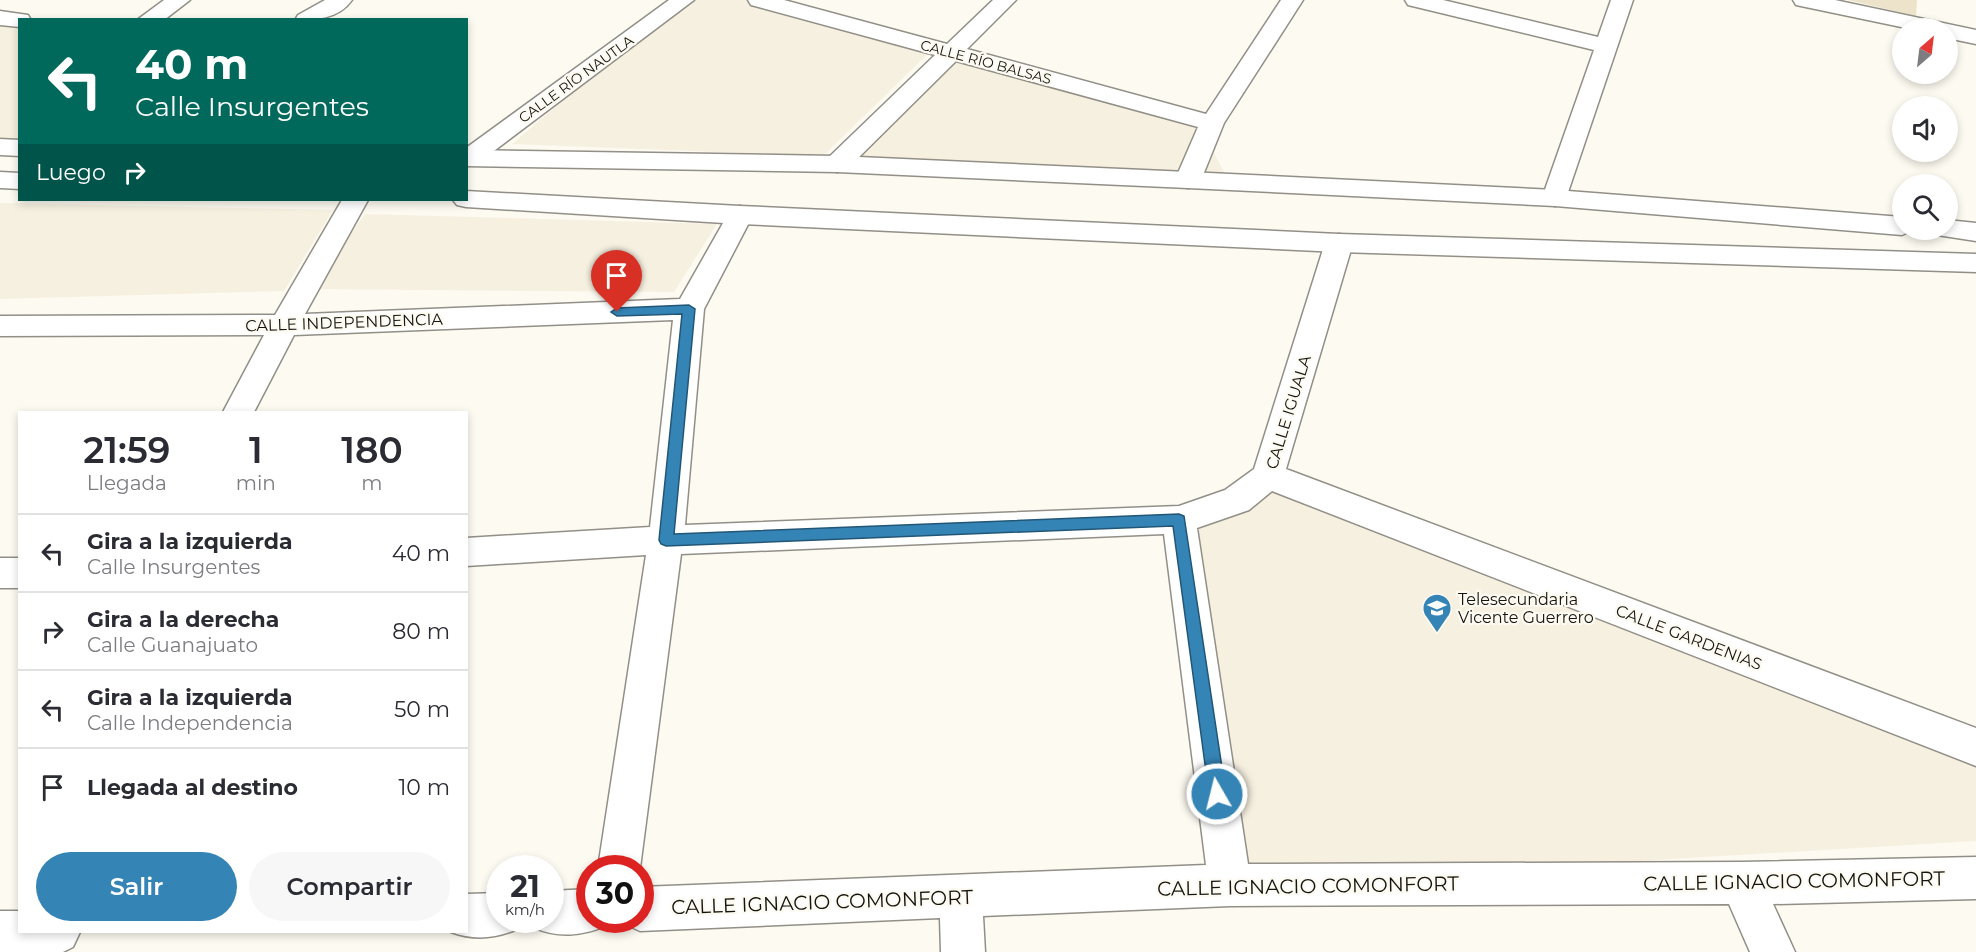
<!DOCTYPE html>
<html lang="es">
<head>
<meta charset="utf-8">
<style>
	body { margin:0; font-family:Montserrat,sans-serif; background:#f7f7f7; color:#2b2b33; height:100vh; display:flex; flex-direction:column; font-size:22px; white-space:nowrap }
	* { box-sizing:border-box; margin:0 }
	p { font-size:20px; color:#7c7c81 }
	.icon { flex:none; width:33px; height:33px; fill:none; stroke:currentColor; stroke-width:2; stroke-linecap:round; stroke-linejoin:round }
	.map { position:relative; flex:1; overflow:hidden }
	.side { position:absolute; left:18px; top:411px; width:450px; height:522px; display:flex; flex-direction:column; background:#fff; border-radius:0px; box-shadow:0 3px 9px #0003 }
	.side>* { flex:none }
	.hud { position:absolute; left:18px; top:18px; width:450px; height:183px; border-radius:0px; box-shadow:0 3px 9px #0003; background:#00695c; color:#fff; overflow:hidden }
	.needle { width:39px; rotate:28deg }
	.fabs { position:absolute; left:1892px; top:18px; display:grid; gap:12px }
	.fabs a { display:grid; place-items:center; width:66px; height:66px; border-radius:50%; background:#fff; box-shadow:0 3px 9px #0003; font-size:30px }
	.speed { position:absolute; left:486px; top:855px; display:flex; gap:12px; font-size:30px; font-weight:700; text-align:center }
	.speed>* { display:grid; place-content:center; width:78px; height:78px; border-radius:50%; background:#fff; box-shadow:0 3px 9px #0003; line-height:1 }
	.speed small { font-size:15px; font-weight:400 }
	.speed .limit { border:9px solid #d22; background:#fff; color:#111 }
	.pin { position:absolute; display:grid; place-items:center; width:51px; height:51px; color:#fff; margin:-62px -26px; border-radius:50% 50% 50% 0; rotate:-45deg; box-shadow:0 0 6px #0007 }
	.pin .icon { rotate:45deg }
	.me { position:absolute; width:66px; margin:-33px; rotate:352deg; stroke-linejoin:round; filter:drop-shadow(0 0 4px #0008) }
	.turn { display:flex; align-items:center; gap:21px; height:126px; padding:0 18px; font-size:27px }
	.turn .icon { width:78px; height:78px; stroke-width:2.5 }
	.turn b { display:block; font-size:42px; line-height:51px }
	.then { display:flex; align-items:center; height:57px; padding:0 18px; background:#0003; gap:12px; font-size:22px }
	.eta { display:flex; justify-content:space-evenly; align-items:center; height:102px; text-align:center }
	.eta b { font-size:36px; font-weight:600; line-height:42px }
	.cta { display:flex; gap:12px; margin-top:auto; padding:12px 18px }
	.cta a { flex:1; height:69px; border-radius:36px; background:#3584b6; color:#fff; font-size:24px; font-weight:600; line-height:69px; text-align:center }
	.cta a+a { background:#f7f7f7; color:#2b2b33 }
	ul { padding:0; list-style:none }
	li { display:flex; align-items:center; gap:18px; height:78px; padding:0 18px; border-top:2px solid #e1e1e2 }
	li div { flex:1 }
	li b { display:block; font-size:22px }
	li em { font-style:normal }
	.map>svg:first-child { display:block }
	.built { fill:#f6f0e0 }
	.green { fill:#ece3ca }
	.lines { fill:none; stroke-linecap:round; stroke-linejoin:round }
	.street-casing { stroke:#928f87; stroke-width:3 }
	.primary-casing { stroke:#928f87; stroke-width:3 }
	.street { fill:#fff; fill-rule:evenodd }
	.primary { fill:#fff; fill-rule:evenodd }
	.route { fill:#3584b6; stroke:#225676; stroke-width:1.5 }
	.labels { text-anchor:middle; stroke-width:4.5; stroke-linejoin:round; paint-order:stroke }
	.far-street-label { font-size:14px; fill:#151411; stroke:#fdfaf1 }
	.street-label { font-size:16px; fill:#151411; stroke:#fdfaf1 }
	.poi-label { font-size:16px; fill:#151411; stroke:#fdfaf1; text-anchor:start }
	.near-street-label { font-size:20px; fill:#151411; stroke:#fdfaf1 }
</style>
</head>
<body>
<div class="map">
<svg width="1976" height="952" viewBox="0 0 1976 952">
	<rect width="100%" height="100%" fill="#fdfaf1"/>
	<path class="built" d="M680 0H756L934 48 823 156 512 144Z
		M0 20H19V138L0 137Z
		M956 55 1198 122 1226 176 853 158Z
		M0 203 333 210 284 291 0 299Z
		M365 214 717 224 674 292 311 289Z
		M1268 476 1976 747V841L1230 885 1179 520Z"/>
	<path class="green" d="M1848 0H1917L1916 16Z"/>
	<g class="lines">
		<g class="street-casing">
			<path id="street" d="M164 0H190L164 20H137Z
				M325 0H352C339 19 315 20 295 20L298 15Z
				M669 0H694L478 163 466 165V148Z
				M748 0H784L947 44 993 0H1016L967 49 1206 114 1281 0H1303L1224 123 1201 180 1197 186 1188 188 1179 186 1175 180 1198 127 956 61 846 170 837 172 828 170 824 164 828 158 935 55 751 5Z
				M1405 0H1443L1598 37 1611 0H1633L1564 204 1555 206 1546 204 1542 198 1594 50 1408 5Z
				M1793 0H1835L1976 30V44L1947 38V28H1906L1796 5Z
				M0 11 28 15 31 20H20V27L0 25Z
				M342 200H368L305 314 680 299 731 209 740 206 749 209 753 215 704 309 685 525 1179 506 1225 490 1254 469 1325 243 1329 237 1339 234 1349 237 1353 243 1286 469 1976 728V766L1272 491 1249 510 1197 528 1248 864 1741 862 1976 857V899L1773 904 1795 952H1750L1729 904 1230 906 983 916 985 952H941L940 918 640 931 625 924 623 920H640V887L1206 865 1164 534 681 554 640 868H598L646 555 466 566V538L650 527 673 320 294 335 254 412H223L264 335 0 336V316L275 315Z
				M0 558H20V588H0Z
				M590 889V920H608L605 926C583 936 557 938 535 928L531 920H550V891Z
				M500 893V920H520L515 930C494 939 472 940 451 932H466V894Z
				M0 911H20V932H80L73 947 63 952H0Z"/>
		</g>
		<g class="primary-casing">
			<path id="primary" d="M0 139 20 140V156L0 155Z
				M466 150 837 156 1188 172 1555 190 1902 217V230H1913L1902 235 1555 206 1188 188 837 172 466 166Z
				M0 172 20 173V189L0 188Z
				M466 191 740 206 1339 234 1976 254V272L1339 252 740 224 466 207 457 205 453 200H466Z
				M1947 220 1976 223V241L1937 235 1934 230H1947Z"/>
		</g>
		<use href="#street" class="street"/>
		<use href="#primary" class="primary"/>
	</g>
	<path class="route" d="M689 305 695 309 674 534 1179 514 1184 516 1226 794 1223 800 1217 802 1211 800 1209 794 1173 526 666 546 661 544 659 540 682 314 617 316 611 312 617 308Z"/>
	<defs>
		<g id="school-pin" transform="scale(1.5)"><path d="M0 17L-7.5 6A9.5 9.5 0 1 1 7.5 6Z" fill="#3584b6" stroke="#fdfaf1"/><path d="M0-5L7-2L0 1L-7-2ZM-4 1L0 2.5L4 1V4Q0 6-4 4Z" fill="#fff"/></g>
	</defs>
	<g fill-rule="evenodd">
		<use href="#school-pin" x="1437" y="608"/>
	</g>
	<g class="labels">
		<g class="far-street-label">
			<text transform="translate(986 62) rotate(15)" y="5">CALLE RÍO BALSAS</text>
			<text transform="translate(576 79) rotate(-36)" y="5">CALLE RÍO NAUTLA</text>
		</g>
		<g class="street-label">
			<text transform="translate(344 322) rotate(-2)" y="6">CALLE INDEPENDENCIA</text>
			<text transform="translate(1288 412) rotate(-73)" y="6">CALLE IGUALA</text>
			<text transform="translate(1689 637) rotate(21)" y="6">CALLE GARDENIAS</text>
		</g>
		<g class="poi-label">
			<text x="1458" y="605">Telesecundaria<tspan x="1458" dy="18">Vicente Guerrero</tspan></text>
		</g>
		<g class="near-street-label">
			<text transform="translate(1794 881) rotate(-1)" y="7">CALLE IGNACIO COMONFORT</text>
			<text transform="translate(1308 886) rotate(-1)" y="7">CALLE IGNACIO COMONFORT</text>
			<text transform="translate(822 902) rotate(-2)" y="7">CALLE IGNACIO COMONFORT</text>
		</g>
	</g>
</svg>
<div class="fabs">
<a><svg class="needle" viewBox="-14 -14 28 28"><path d="M0-13l5 13h-10z" fill="#e53935"/><path d="M0 13l5-13h-10z" fill="#7c7c81"/></svg></a>
<a><svg class="icon" aria-label="sound" viewBox="0 0 24 24"><path d="M4 9h4l5-4v14l-5-4H4zM17 9q2 3 0 6"/></svg></a>
<a><svg class="icon" aria-label="search" viewBox="0 0 24 24"><circle cx="10" cy="10" r="6"/><path d="M15 15l6 6"/></svg></a>
</div>
<div class="speed"><div>21<small>km/h</small></div><div class="limit">30</div></div>
<div class="pin" style="left:617px;top:312px;background:#d93025"><svg class="icon" aria-label="arrive" viewBox="0 0 24 24"><path d="M6 21V4h12l-3 4 3 4H6"/></svg></div>
<svg class="me" style="left:1217px;top:794px" viewBox="-20 -20 40 40"><circle r="17" fill="#3584b6" stroke="#fff" stroke-width="3"/><path d="M0-11L8 9 0 5-8 9z" fill="#fff"/></svg>
<div class="hud">
<div class="turn"><svg class="icon" aria-label="left" viewBox="0 0 24 24"><path d="M17 20v-9H6M10 6l-5 5 5 5"/></svg><div><b>40 m</b>Calle Insurgentes</div></div>
<div class="then">Luego<svg class="icon" aria-label="right" viewBox="0 0 24 24"><path d="M7 20v-9h11M14 6l5 5-5 5"/></svg></div>
</div>
<section class="side">
<div class="eta">
<div><b>21:59</b><p>Llegada</p></div>
<div><b>1</b><p>min</p></div>
<div><b>180</b><p>m</p></div>
</div>
<ul>
<li><svg class="icon" aria-label="left" viewBox="0 0 24 24"><path d="M17 20v-9H6M10 6l-5 5 5 5"/></svg><div><b>Gira a la izquierda</b><p>Calle Insurgentes</p></div><em>40 m</em></li>
<li><svg class="icon" aria-label="right" viewBox="0 0 24 24"><path d="M7 20v-9h11M14 6l5 5-5 5"/></svg><div><b>Gira a la derecha</b><p>Calle Guanajuato</p></div><em>80 m</em></li>
<li><svg class="icon" aria-label="left" viewBox="0 0 24 24"><path d="M17 20v-9H6M10 6l-5 5 5 5"/></svg><div><b>Gira a la izquierda</b><p>Calle Independencia</p></div><em>50 m</em></li>
<li><svg class="icon" aria-label="arrive" viewBox="0 0 24 24"><path d="M6 21V4h12l-3 4 3 4H6"/></svg><div><b>Llegada al destino</b></div><em>10 m</em></li>
</ul>
<div class="cta"><a>Salir</a><a>Compartir</a></div>
</section>
</div>
</body>
</html>
